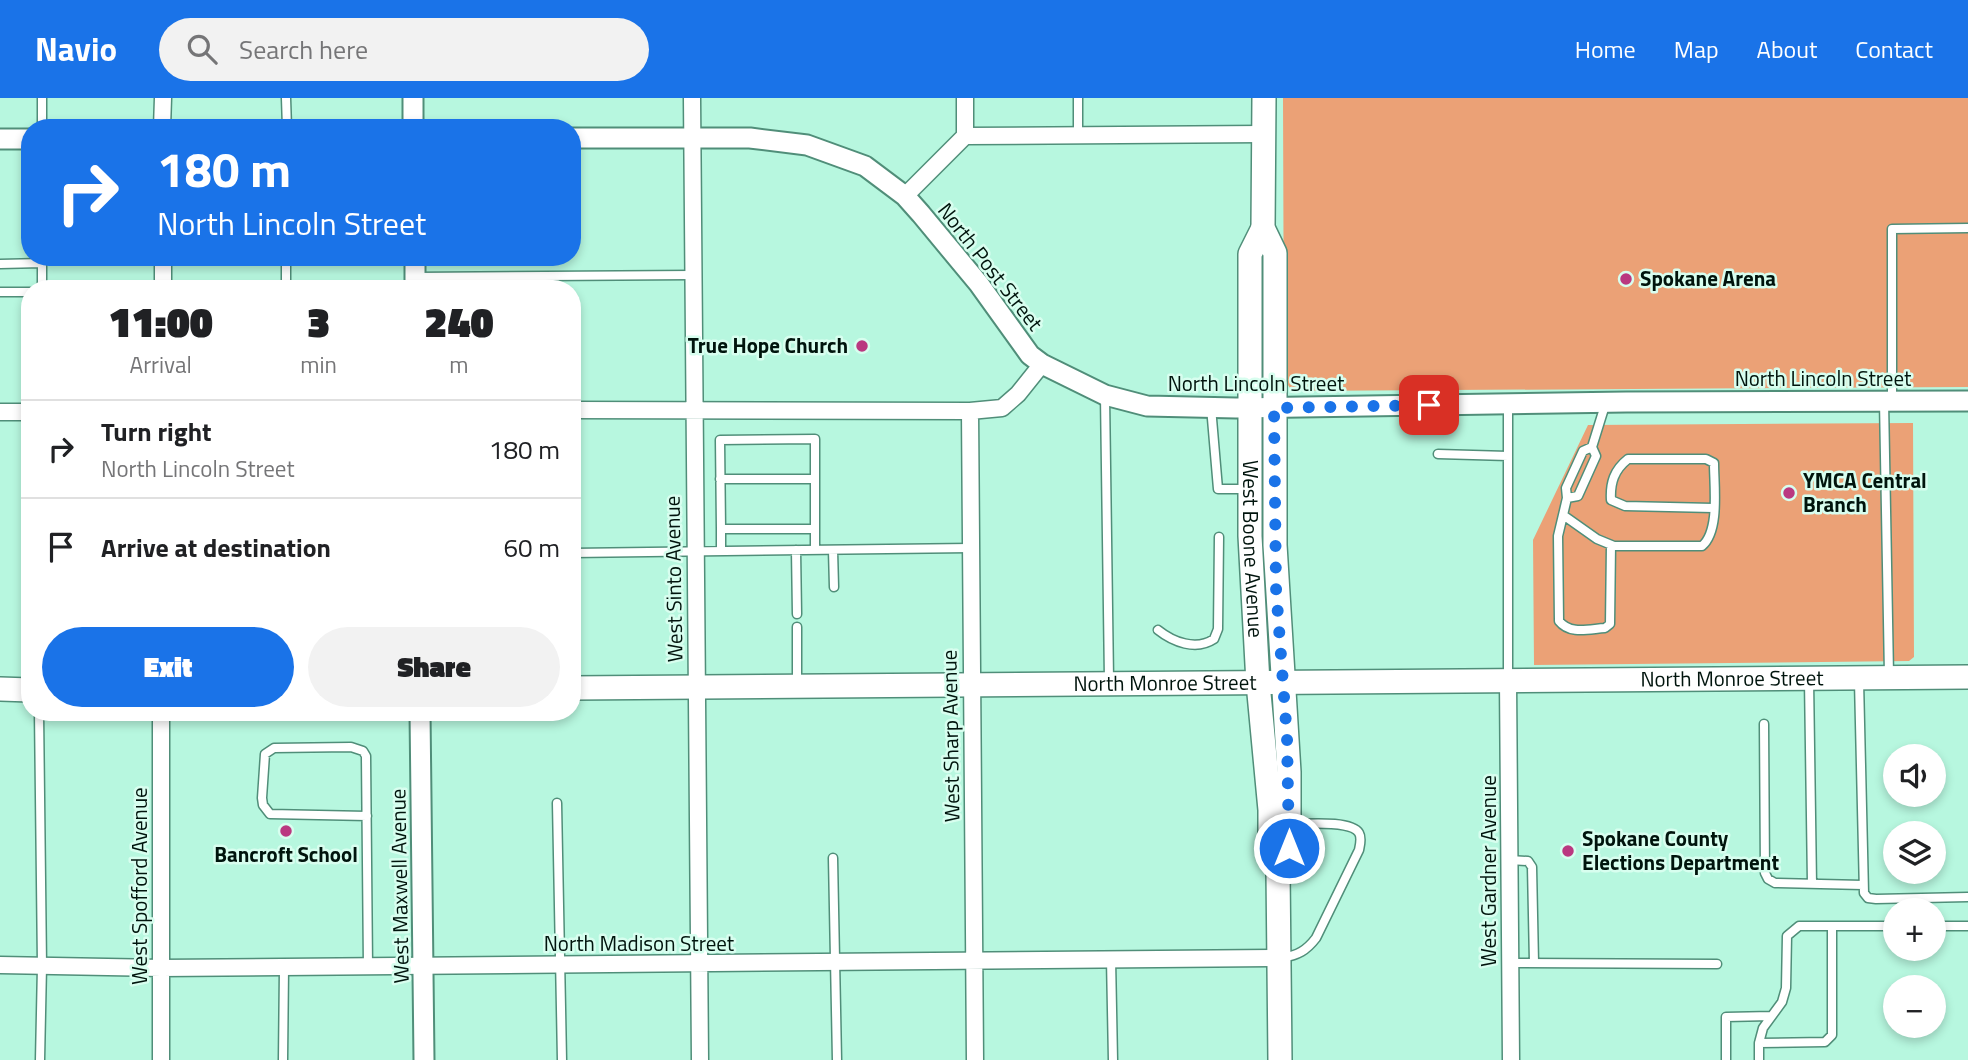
<!DOCTYPE html>
<html lang="en">
<head>
<meta charset="utf-8">
<style>
	body { margin:0; font-family:"Titillium Web",sans-serif; background:#f2f2f2; color:#202124; height:100vh; display:flex; flex-direction:column; font-size:26px; white-space:nowrap }
	* { box-sizing:border-box; margin:0 }
	p { font-size:23px; color:#757577 }
	.icon { flex:none; width:38px; height:38px; fill:none; stroke:currentColor; stroke-width:2; stroke-linecap:round; stroke-linejoin:round }
	.map { position:relative; flex:1; overflow:hidden }
	.drawer { position:absolute; left:21px; top:182px; width:560px; height:441px; display:flex; flex-direction:column; background:#fff; border-radius:28px; box-shadow:0 4px 10px #0003 }
	.drawer>* { flex:none }
	.top-card { position:absolute; left:21px; top:21px; width:560px; height:147px; border-radius:28px; box-shadow:0 4px 10px #0003; background:#1a73e8; color:#fff; overflow:hidden }
	.controls { position:absolute; left:1883px; top:646px; display:grid; gap:14px }
	.controls a { display:grid; place-items:center; width:63px; height:63px; border-radius:50%; background:#fff; box-shadow:0 4px 10px #0003; font-size:35px }
	.pin { position:absolute; display:grid; place-items:center; width:60px; height:60px; color:#fff; margin:-30px; border-radius:14px; box-shadow:0 4px 10px #0006 }
	.me { position:absolute; width:77px; margin:-38px; rotate:0deg; stroke-linejoin:round; filter:drop-shadow(0 0 5px #0008) }
	.turn { display:flex; align-items:center; gap:24px; height:147px; padding:0 21px; font-size:32px }
	.turn .icon { width:91px; height:91px; stroke-width:2.5 }
	.turn b { display:block; font-size:49px; line-height:60px }
	.eta { display:flex; justify-content:space-evenly; align-items:center; height:119px; text-align:center }
	.eta b { font-size:42px; font-weight:800; line-height:49px }
	.cta { display:flex; gap:14px; margin-top:auto; padding:14px 21px }
	.cta a { flex:1; height:80px; border-radius:42px; background:#1a73e8; color:#fff; font-size:28px; font-weight:800; line-height:80px; text-align:center }
	.cta a+a { background:#f2f2f2; color:#202124 }
	ul { padding:0; list-style:none }
	li { display:flex; align-items:center; gap:21px; height:98px; padding:0 21px; border-top:2px solid #e0e0e0 }
	li div { flex:1 }
	li b { display:block; font-size:26px }
	li em { font-style:normal }
	header { display:flex; align-items:center; gap:42px; box-sizing:border-box; height:98px; padding:0 35px; background:#1a73e8; color:#fff }
	header strong { font-size:33px }
	nav { display:flex; gap:38px; margin-inline-start:auto; font-size:24px }
	.search { width:490px; height:63px; background:#f2f2f2; display:flex; align-items:center; gap:18px; box-sizing:border-box; padding:0 24px; border-radius:38px; color:#757577; font-size:26px }
	.map>svg:first-child { display:block }
	.green { fill:#eba176 }
	.lines { fill:none; stroke-linecap:round; stroke-linejoin:round }
	.service-casing { stroke:#508e79; stroke-width:11 }
	.minor-casing { stroke:#508e79; stroke-width:19 }
	.tertiary-casing { stroke:#508e79; stroke-width:23 }
	.secondary-casing { stroke:#508e79; stroke-width:26 }
	.service { stroke:#fff; stroke-width:8 }
	.minor { stroke:#fff; stroke-width:16 }
	.tertiary { stroke:#fff; stroke-width:19 }
	.secondary { stroke:#fff; stroke-width:23 }
	.route { stroke:#1a73e8; stroke-width:12; stroke-dasharray:0 21.6 }
	.poi-dot { fill:#ba3880; stroke:#d8feef; stroke-width:2.5 }
	.labels { text-anchor:middle; stroke-width:5; stroke-linejoin:round; paint-order:stroke }
	.street-label { font-size:21px; fill:#00140d; stroke:#d8feef }
	.poi-label { font-size:21px; font-weight:bold; fill:#00140d; stroke:#d8feef; text-anchor:start }
</style>
</head>
<body>
<header>
<strong>Navio</strong>
<div class="search"><svg class="icon" aria-label="search" viewBox="0 0 24 24"><circle cx="10" cy="10" r="6"/><path d="M15 15l6 6"/></svg>Search here</div>
<nav><a>Home</a><a>Map</a><a>About</a><a>Contact</a></nav>
</header>
<div class="map">
<svg width="1968" height="962" viewBox="0 0 1968 962">
	<rect width="100%" height="100%" fill="#b7f7df"/>
	<path class="green" d="M1283 0H1968V289L1292 293 1284 281Z
		M1913 325 1914 559 1909 563 1534 567 1533 442 1588 327Z"/>
	<g class="lines">
		<g class="service-casing">
			<path id="service" d="M42 0V30
				M286 0 287 30
				M1078 0V38
				M42 159V191
				M0 166 42 165
				M415 179 693 177
				M286 191V159
				M0 194H30
				M1105 298 1109 582
				M1884 303 1889 577
				M1892 303V131L1968 130
				M1508 306V580
				M1211 309 1218 391H1249
				M1592 349 1583 353 1566 390 1567 400 1563 417 1597 441 1614 448H1702C1720 433 1714 388 1714 365L1706 361H1628C1614 372 1610 385 1611 402L1625 408 1713 410
				M1438 356 1508 358
				M720 381H815
				M1567 400 1578 398 1596 358 1592 349 1606 304
				M1563 417 1558 438 1559 523C1570 537 1589 531 1605 530L1610 526 1611 447
				M721 431V453
				M815 431H721L720 342 815 341C815 378 815 415 815 452
				M796 452 797 516
				M833 452 834 489
				M572 455 971 450
				M797 529V586
				M1158 532C1173 544 1196 553 1214 541L1218 531 1219 439
				M1809 582 1812 786
				M1859 583 1864 795 1868 800 1876 801 1968 799
				M39 614 42 868 40 962
				M1764 626 1765 775 1768 781 1775 785 1863 787
				M557 705 562 962
				M367 718 270 716 263 707 262 700 265 656 274 650 351 649 363 653 366 658 368 869
				M833 760 837 962
				M1509 762 1528 763 1532 769 1534 865
				M1934 828H1968
				M1282 860C1298 857 1306 853 1316 840L1359 752C1360 747 1362 740 1359 735 1351 722 1307 726 1293 726
				M1111 861 1113 962
				M1510 865 1717 866
				M1759 945 1825 944 1832 937V828
				M283 962 284 870
				M1726 962V919L1771 918
				M1759 962V945L1763 930 1782 904 1786 890 1787 838 1799 828H1895"/>
		</g>
		<g class="minor-casing">
			<path id="minor" d="M692 0 700 962
				M965 0V38
				M162 30 163 0
				M905 98 965 38 1263 36
				M163 159V191
				M572 312 970 313 1002 310 1018 296 1042 266
				M970 313 975 962
				M0 314H30
				M1508 583 1511 962
				M0 867 161 870 1279 860
				M161 962V614"/>
		</g>
		<g class="tertiary-casing">
			<path id="tertiary" d="M413 0V30
				M572 40H750L807 47 865 68 905 98 921 116 979 186 1030 257 1042 266 1105 297 1147 308 1236 310 1626 304 1968 303
				M0 41H30
				M415 159V191
				M420 614 424 962"/>
		</g>
		<g class="secondary-casing">
			<g id="secondary">
				<path d="M1264 0 1263 130 1275 155V447L1289 674V750L1278 773"/>
				<path id="s1" d="M1263 130 1250 156V438L1258 585 1270 712V745L1278 773 1280 962"/>
				<path id="s2" d="M572 590 1968 579"/>
				<path d="M0 591 30 592"/>
			</g>
		</g>
		<use href="#service" class="service"/>
		<use href="#minor" class="minor"/>
		<use href="#tertiary" class="tertiary"/>
		<use href="#secondary" class="secondary"/>
	</g>
	<g class="lines">
		<path class="route" d="M1289 750 1287 639 1276 490 1274 310 1429 307"/>
	</g>
	<g class="poi-dot">
		<circle cx="1626" cy="181" r="7"/>
		<circle cx="862" cy="248" r="7"/>
		<circle cx="1789" cy="395" r="7"/>
		<circle cx="286" cy="733" r="7"/>
		<circle cx="1568" cy="753" r="7"/>
	</g>
	<g class="labels">
		<g class="street-label">
			<text transform="translate(990 169) rotate(52)" y="7">North Post Street</text>
			<text x="1823" y="288">North Lincoln Street</text>
			<text x="1256" y="293">North Lincoln Street</text>
			<text dy="7" stroke="none"><textPath href="#s1" startOffset="324">West Boone Avenue</textPath></text>
			<text transform="translate(674 481) rotate(-91)" y="7">West Sinto Avenue</text>
			<text dy="7" stroke="none"><textPath href="#s2" startOffset="1160">North Monroe Street</textPath></text>
			<text dy="7" stroke="none"><textPath href="#s2" startOffset="593">North Monroe Street</textPath></text>
			<text transform="translate(951 638) rotate(-91)" y="7">West Sharp Avenue</text>
			<text transform="translate(1489 773) rotate(-90)" y="7">West Gardner Avenue</text>
			<text transform="translate(140 788) rotate(-90)" y="7">West Spofford Avenue</text>
			<text transform="translate(400 788) rotate(-91)" y="7">West Maxwell Avenue</text>
			<text x="639" y="853">North Madison Street</text>
		</g>
		<g class="poi-label">
			<text x="1640" y="188">Spokane Arena</text>
			<text x="848" y="255" text-anchor="end">True Hope Church</text>
			<text x="1803" y="390">YMCA Central<tspan x="1803" dy="24">Branch</tspan></text>
			<text x="1582" y="748">Spokane County<tspan x="1582" dy="24">Elections Department</tspan></text>
			<text x="286" y="764" text-anchor="middle">Bancroft School</text>
		</g>
	</g>
</svg>
<div class="controls">
<a><svg class="icon" aria-label="sound" viewBox="0 0 24 24"><path d="M4 9h4l5-4v14l-5-4H4zM17 9q2 3 0 6"/></svg></a>
<a><svg class="icon" aria-label="layers" viewBox="0 0 24 24"><path d="M12 4l9 5-9 5-9-5zM3 14l9 5 9-5"/></svg></a>
<a>+</a>
<a>−</a>
</div>
<div class="pin" style="left:1429px;top:307px;background:#d93025"><svg class="icon" aria-label="arrive" viewBox="0 0 24 24"><path d="M6 21V4h12l-3 4 3 4H6"/></svg></div>
<svg class="me" style="left:1289px;top:750px" viewBox="-20 -20 40 40"><circle r="17" fill="#1a73e8" stroke="#fff" stroke-width="3"/><path d="M0-11L8 9 0 5-8 9z" fill="#fff"/></svg>
<div class="top-card">
<div class="turn"><svg class="icon" aria-label="right" viewBox="0 0 24 24"><path d="M7 20v-9h11M14 6l5 5-5 5"/></svg><div><b>180 m</b>North Lincoln Street</div></div>
</div>
<section class="drawer">
<div class="eta">
<div><b>11:00</b><p>Arrival</p></div>
<div><b>3</b><p>min</p></div>
<div><b>240</b><p>m</p></div>
</div>
<ul>
<li><svg class="icon" aria-label="right" viewBox="0 0 24 24"><path d="M7 20v-9h11M14 6l5 5-5 5"/></svg><div><b>Turn right</b><p>North Lincoln Street</p></div><em>180 m</em></li>
<li><svg class="icon" aria-label="arrive" viewBox="0 0 24 24"><path d="M6 21V4h12l-3 4 3 4H6"/></svg><div><b>Arrive at destination</b></div><em>60 m</em></li>
</ul>
<div class="cta"><a>Exit</a><a>Share</a></div>
</section>
</div>
</body>
</html>
